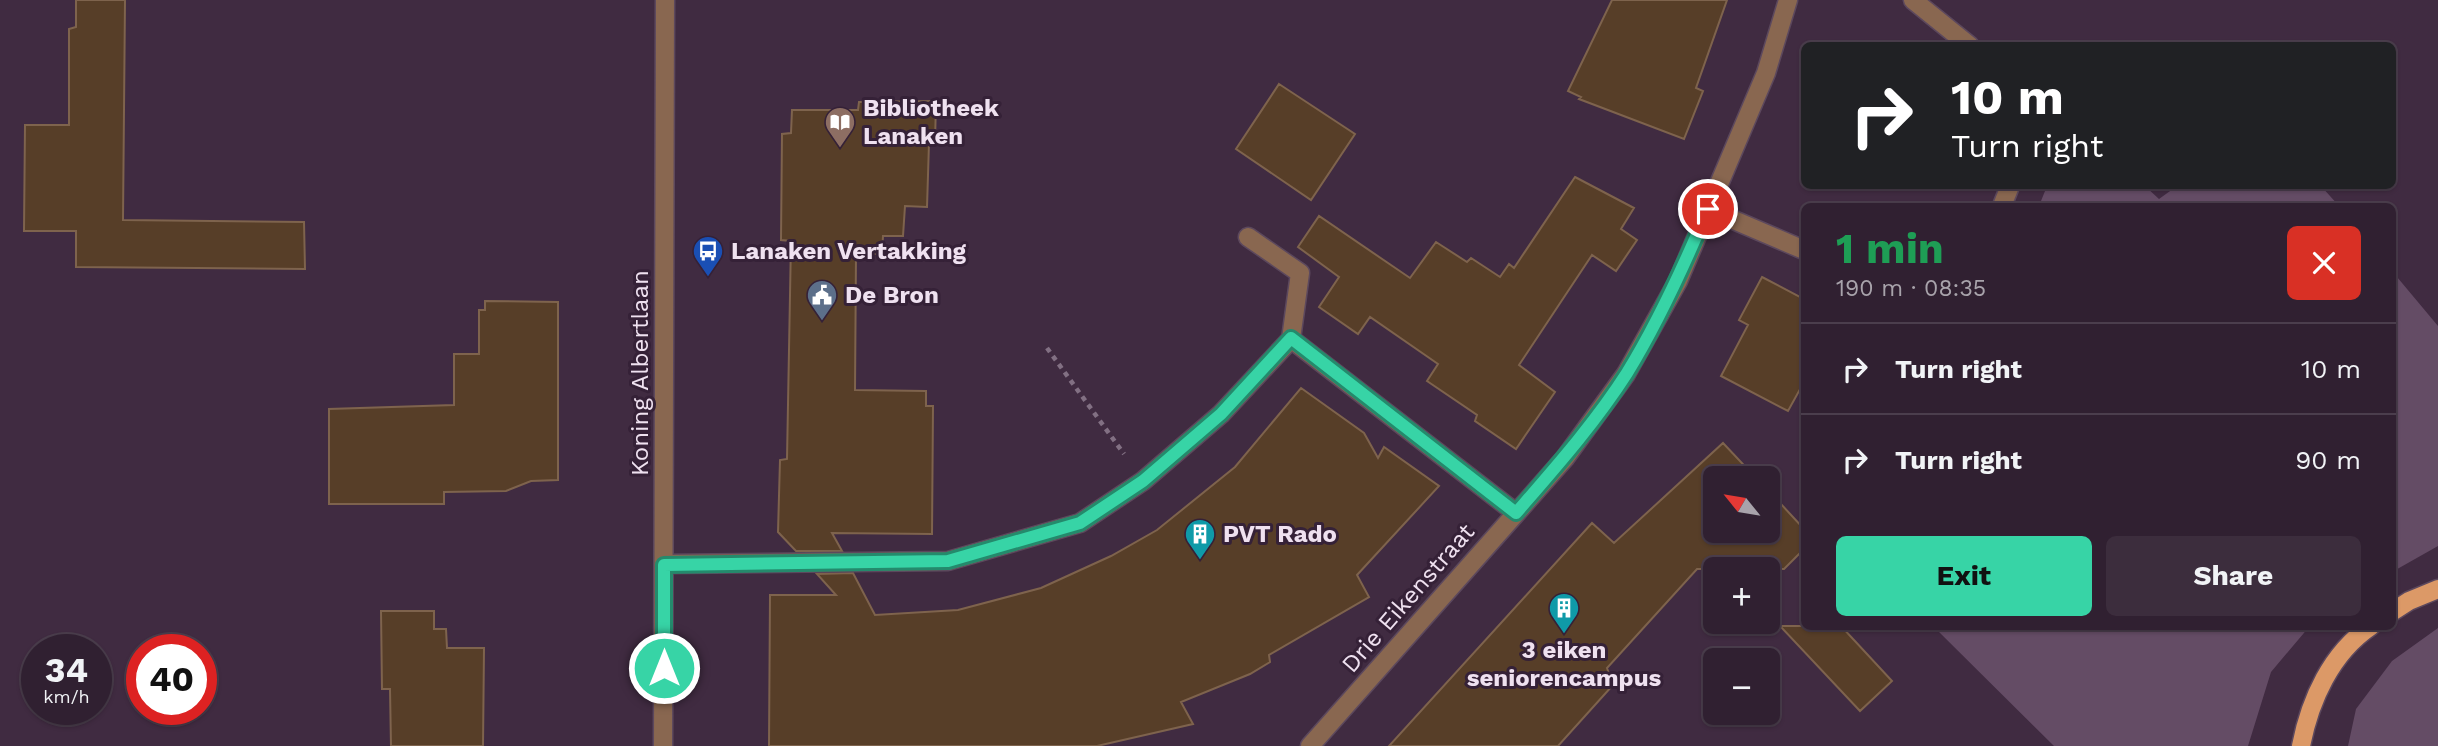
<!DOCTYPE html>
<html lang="en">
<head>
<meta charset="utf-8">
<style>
	body { margin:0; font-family:"Work Sans",sans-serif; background:#3c2d3d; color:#f1f3f6; height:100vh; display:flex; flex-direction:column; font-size:26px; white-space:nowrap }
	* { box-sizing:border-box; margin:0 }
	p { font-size:23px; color:#a8a3ab }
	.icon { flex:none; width:38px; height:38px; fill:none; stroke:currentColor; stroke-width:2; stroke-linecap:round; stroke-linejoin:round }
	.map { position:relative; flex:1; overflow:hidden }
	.side { position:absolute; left:1801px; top:203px; width:595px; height:427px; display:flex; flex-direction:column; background:#302031; border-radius:10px; box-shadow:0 2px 5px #0004,0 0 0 2px #4b3e4d }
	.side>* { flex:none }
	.guide { position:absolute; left:1801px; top:42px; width:595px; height:147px; border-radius:10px; box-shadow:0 2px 5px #0004,0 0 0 2px #4b3e4d; background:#202124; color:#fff; overflow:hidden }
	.needle { width:46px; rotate:300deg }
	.tools { position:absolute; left:1703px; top:466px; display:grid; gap:14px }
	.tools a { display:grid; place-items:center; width:77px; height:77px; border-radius:10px; background:#302031; box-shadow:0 2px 5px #0004,0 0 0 2px #4b3e4d; font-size:35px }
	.speed { position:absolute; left:21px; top:634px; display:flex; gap:14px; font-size:35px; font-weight:700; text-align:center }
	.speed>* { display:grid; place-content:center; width:91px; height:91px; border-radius:50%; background:#302031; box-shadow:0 2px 5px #0004,0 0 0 2px #4b3e4d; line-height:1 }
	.speed small { font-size:18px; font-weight:400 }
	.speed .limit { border:10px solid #d22; background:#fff; color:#111 }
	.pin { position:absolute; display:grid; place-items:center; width:60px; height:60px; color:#fff; margin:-30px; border:4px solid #fff; border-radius:50%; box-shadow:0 2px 7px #0007 }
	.me { position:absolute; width:77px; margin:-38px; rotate:0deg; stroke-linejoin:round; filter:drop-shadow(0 0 5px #0008) }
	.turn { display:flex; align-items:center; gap:24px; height:147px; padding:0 35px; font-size:32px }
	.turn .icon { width:91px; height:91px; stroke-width:2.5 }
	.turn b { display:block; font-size:49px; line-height:60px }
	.round { display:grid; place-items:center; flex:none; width:74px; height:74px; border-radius:10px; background:#3c2d3d }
	.headline { display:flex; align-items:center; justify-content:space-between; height:119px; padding:0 35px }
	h1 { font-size:42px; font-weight:700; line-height:52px; color:#1e9e55 }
	.cta { display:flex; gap:14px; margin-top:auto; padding:14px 35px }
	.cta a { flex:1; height:80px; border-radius:10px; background:#37d4a6; color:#111; font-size:28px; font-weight:700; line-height:80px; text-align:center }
	.cta a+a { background:#3c2d3d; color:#f1f3f6 }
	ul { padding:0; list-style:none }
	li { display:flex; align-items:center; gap:21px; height:91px; padding:0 35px; border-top:2px solid #4b3e4d }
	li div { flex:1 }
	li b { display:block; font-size:26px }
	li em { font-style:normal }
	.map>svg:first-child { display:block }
	.green { fill:#644c65 }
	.building { fill:#573e28; stroke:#7e634d; stroke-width:2 }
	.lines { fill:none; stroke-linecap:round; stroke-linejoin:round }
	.minor-casing { stroke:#5c485d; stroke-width:21 }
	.major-casing { stroke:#5c485d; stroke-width:21 }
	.path { stroke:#827083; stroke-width:4.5; stroke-dasharray:5 5; stroke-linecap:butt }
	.minor { stroke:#896750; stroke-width:18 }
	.major { stroke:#dc9967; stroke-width:18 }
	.route-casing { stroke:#248a6c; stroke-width:18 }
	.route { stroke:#37d4a6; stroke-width:12 }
	.labels { text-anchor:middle; stroke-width:6; stroke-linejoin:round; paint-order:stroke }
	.poi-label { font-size:24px; font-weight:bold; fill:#efe1f0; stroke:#352137; text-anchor:start }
	.street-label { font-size:24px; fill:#efe1f0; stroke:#352137 }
</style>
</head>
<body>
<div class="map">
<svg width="2438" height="746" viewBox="0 0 2438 746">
	<rect width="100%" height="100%" fill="#402b41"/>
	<path class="green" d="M2047 186H2145L2159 199 2177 186H2321L2339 206H2039Z
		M2392 271 2438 326V546L2392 572Z
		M1940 627 2309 626V627L2271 672 2248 746H2054L1937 630Z
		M2438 628V746H2348L2356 709 2392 661Z"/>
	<path class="building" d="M76 0H125L123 220 304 222 305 269 76 267V231H24L25 125H69V29L76 27Z
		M1612 0H1727L1696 88 1703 91 1684 139 1579 99 1581 97 1568 91Z
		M1279 84 1355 134 1311 200 1236 149Z
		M936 101 935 143H929L927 207 905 206 903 236H883L882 254H856L855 390 926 391V406H933L932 534 832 533 842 551H796L778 532 780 460 787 459 791 241 781 240 782 134 791 133 792 110H858L859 102Z
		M1575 177 1634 208 1621 229 1637 240 1616 271 1592 255 1519 365 1555 392 1516 449 1475 421 1477 415 1427 381 1438 364 1370 317 1358 334 1319 307 1339 277 1298 247 1319 216 1410 278 1436 242 1467 262 1471 258 1500 277 1509 264 1514 268Z
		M1762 277 1804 299V382L1788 411 1721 376 1748 325 1739 320Z
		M485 301 558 302V480L531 481 506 491 444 492V504H329V409L454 405V354H479V310H485Z
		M1301 388 1364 433 1378 458 1384 447 1439 486 1357 575 1369 597 1269 655 1270 662 1250 674 1181 702 1193 724 1097 746H769L770 595H836L817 574 853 573 875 615 958 610 1041 588 1111 556 1157 530 1235 467Z
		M1723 443 1756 478H1715V530H1768V490L1804 529V549L1784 569H1697L1607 668 1613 685 1558 746H1389L1592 523 1614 543Z
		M381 611H434V629H446L447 648H484L483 746H391L390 689H382Z
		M1780 626H1841L1892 681 1860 711Z"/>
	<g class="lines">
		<g class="minor-casing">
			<path id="minor" d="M1913 0 1970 46
				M2002 206 2010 186
				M1708 209 1804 250
				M1291 339 1516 513
				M664 564 948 561 1080 523 1143 481 1221 414 1291 339 1300 273 1248 237
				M663 746 665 0
				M1310 746 1565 458 1626 374 1678 281 1766 73 1788 0"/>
		</g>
		<g class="major-casing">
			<path id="major" d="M2392 612 2409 601 2438 589
				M2301 746C2310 700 2331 653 2371 626"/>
		</g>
		<path class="path" d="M1047 348 1124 454"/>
		<use href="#minor" class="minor"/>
		<use href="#major" class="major"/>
	</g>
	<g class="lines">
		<g class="route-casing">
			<path id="route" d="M664 668V565L948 561 1080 523 1143 481 1221 414 1291 338 1516 513C1555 468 1595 423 1627 373 1659 321 1684 266 1708 209"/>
		</g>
		<use href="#route" class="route"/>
	</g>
	<defs>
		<g id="library-pin" transform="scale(1.575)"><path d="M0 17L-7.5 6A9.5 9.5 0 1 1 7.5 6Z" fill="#8d6e63" stroke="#352137"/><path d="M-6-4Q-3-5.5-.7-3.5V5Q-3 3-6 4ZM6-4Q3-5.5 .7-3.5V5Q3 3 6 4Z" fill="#fff"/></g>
		<g id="bus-pin" transform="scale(1.575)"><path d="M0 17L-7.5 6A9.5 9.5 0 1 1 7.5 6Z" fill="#1a4fb4" stroke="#352137"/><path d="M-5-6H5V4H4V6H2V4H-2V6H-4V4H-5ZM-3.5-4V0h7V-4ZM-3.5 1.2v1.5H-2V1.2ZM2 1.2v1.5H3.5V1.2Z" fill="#fff"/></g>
		<g id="civic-pin" transform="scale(1.575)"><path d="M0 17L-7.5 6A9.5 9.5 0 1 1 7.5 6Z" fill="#5c6f8a" stroke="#352137"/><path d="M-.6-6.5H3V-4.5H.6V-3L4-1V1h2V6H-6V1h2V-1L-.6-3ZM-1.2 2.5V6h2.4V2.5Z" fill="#fff"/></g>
		<g id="building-pin" transform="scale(1.575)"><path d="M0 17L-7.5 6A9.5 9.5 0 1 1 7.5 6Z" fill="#0f9aa8" stroke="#352137"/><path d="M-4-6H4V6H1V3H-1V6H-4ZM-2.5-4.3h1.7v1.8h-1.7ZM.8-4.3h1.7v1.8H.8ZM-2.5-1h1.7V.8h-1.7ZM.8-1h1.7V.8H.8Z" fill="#fff"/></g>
	</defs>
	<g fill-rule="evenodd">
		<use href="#library-pin" x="840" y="122"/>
		<use href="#bus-pin" x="708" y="251"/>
		<use href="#civic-pin" x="822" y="295"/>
		<use href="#building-pin" x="1200" y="534"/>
		<use href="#building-pin" x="1564" y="608"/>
	</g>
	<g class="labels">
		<g class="poi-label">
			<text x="863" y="116">Bibliotheek<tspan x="863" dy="28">Lanaken</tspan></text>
			<text x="731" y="259">Lanaken Vertakking</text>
			<text x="845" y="303">De Bron</text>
			<text x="1223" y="542">PVT Rado</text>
			<text x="1564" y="658" text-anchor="middle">3 eiken<tspan x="1564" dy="28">seniorencampus</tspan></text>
		</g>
		<g class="street-label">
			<text transform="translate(640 373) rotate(-90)" y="8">Koning Albertlaan</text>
			<text transform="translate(1408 598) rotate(-49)" y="8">Drie Eikenstraat</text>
		</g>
	</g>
</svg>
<div class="tools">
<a><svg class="needle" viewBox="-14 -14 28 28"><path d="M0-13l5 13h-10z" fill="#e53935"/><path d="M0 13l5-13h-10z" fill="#a8a3ab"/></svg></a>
<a>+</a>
<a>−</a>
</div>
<div class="speed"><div>34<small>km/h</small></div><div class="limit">40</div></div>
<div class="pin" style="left:1708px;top:209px;background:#d93025"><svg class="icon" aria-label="arrive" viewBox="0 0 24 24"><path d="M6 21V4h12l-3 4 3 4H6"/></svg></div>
<svg class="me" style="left:664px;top:668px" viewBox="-20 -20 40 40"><circle r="17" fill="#37d4a6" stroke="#fff" stroke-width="3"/><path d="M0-11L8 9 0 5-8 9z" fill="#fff"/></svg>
<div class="guide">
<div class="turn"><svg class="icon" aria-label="right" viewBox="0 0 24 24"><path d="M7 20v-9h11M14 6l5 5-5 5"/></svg><div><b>10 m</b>Turn right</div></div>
</div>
<section class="side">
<div class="headline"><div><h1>1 min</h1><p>190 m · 08:35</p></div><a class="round" style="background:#d93025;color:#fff"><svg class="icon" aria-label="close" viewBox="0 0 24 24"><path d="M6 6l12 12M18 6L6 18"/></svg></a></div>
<ul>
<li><svg class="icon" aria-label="right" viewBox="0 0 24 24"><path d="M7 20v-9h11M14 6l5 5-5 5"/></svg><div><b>Turn right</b></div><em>10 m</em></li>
<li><svg class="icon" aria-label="right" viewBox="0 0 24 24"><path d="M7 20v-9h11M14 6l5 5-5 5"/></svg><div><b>Turn right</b></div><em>90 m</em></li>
</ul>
<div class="cta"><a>Exit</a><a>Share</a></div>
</section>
</div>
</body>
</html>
